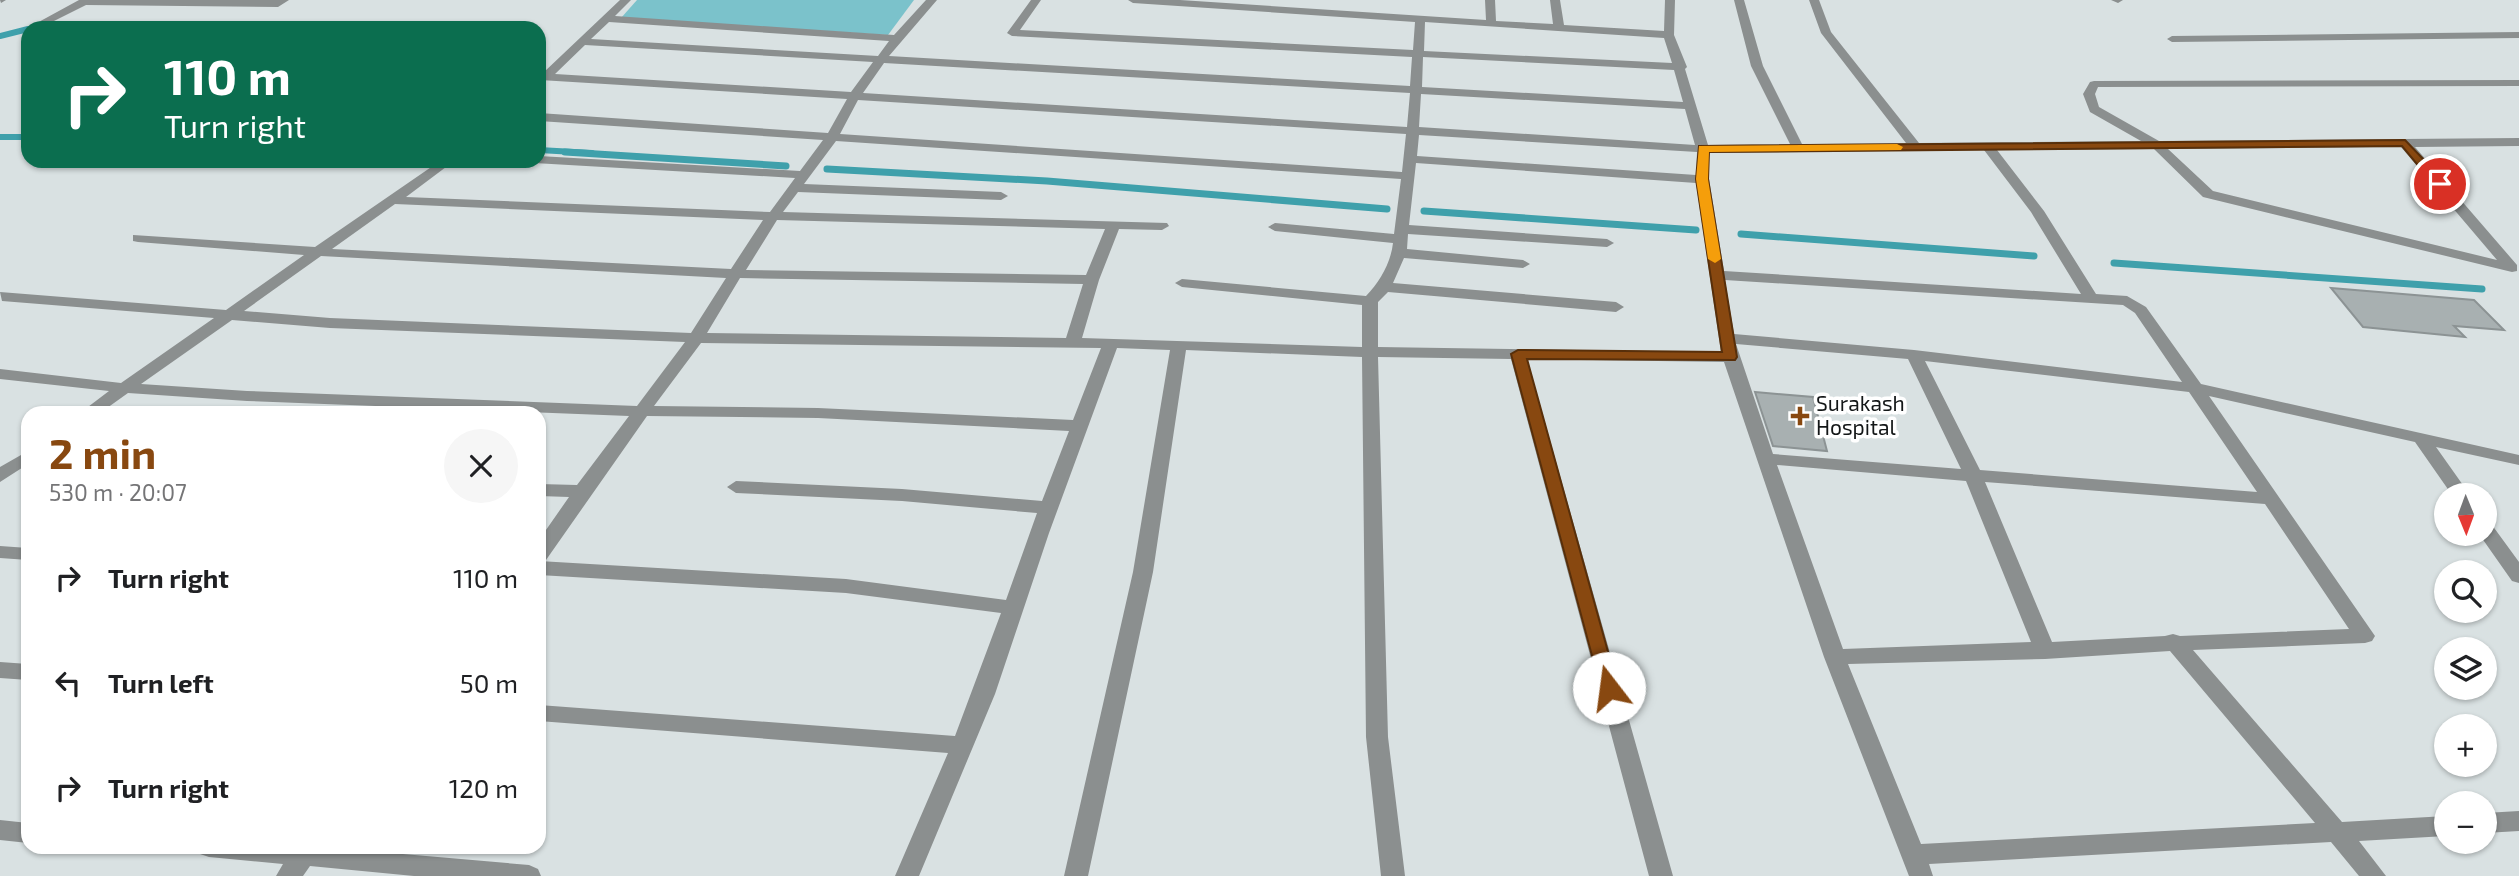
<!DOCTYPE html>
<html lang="en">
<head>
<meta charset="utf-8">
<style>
	body { margin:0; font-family:"Exo 2",sans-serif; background:#f6f6f6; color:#202124; height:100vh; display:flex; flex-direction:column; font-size:26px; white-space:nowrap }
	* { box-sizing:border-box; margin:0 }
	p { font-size:23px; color:#757577 }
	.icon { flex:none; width:38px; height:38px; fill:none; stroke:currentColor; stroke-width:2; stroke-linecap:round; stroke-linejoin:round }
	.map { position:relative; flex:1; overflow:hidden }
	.sheet { position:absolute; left:21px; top:406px; width:525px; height:448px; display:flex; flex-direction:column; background:#fff; border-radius:21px; box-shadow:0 2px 5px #0004 }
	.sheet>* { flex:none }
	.hud { position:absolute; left:21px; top:21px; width:525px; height:147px; border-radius:21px; box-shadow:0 2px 5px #0004; background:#0b6e4f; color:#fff; overflow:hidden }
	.needle { width:46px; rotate:179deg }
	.buttons { position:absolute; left:2434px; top:483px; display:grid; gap:14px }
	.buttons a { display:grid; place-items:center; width:63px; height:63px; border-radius:50%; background:#fff; box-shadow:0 2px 5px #0004; font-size:35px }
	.pin { position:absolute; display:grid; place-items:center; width:60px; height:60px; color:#fff; margin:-30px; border:4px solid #fff; border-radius:50%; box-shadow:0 2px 7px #0007 }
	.me { position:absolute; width:77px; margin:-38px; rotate:345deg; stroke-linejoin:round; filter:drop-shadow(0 0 5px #0008) }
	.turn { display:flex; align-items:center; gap:24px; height:147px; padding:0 28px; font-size:32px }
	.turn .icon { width:91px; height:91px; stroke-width:2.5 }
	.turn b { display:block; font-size:49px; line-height:60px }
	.round { display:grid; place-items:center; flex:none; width:74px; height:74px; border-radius:37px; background:#f6f6f6 }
	.headline { display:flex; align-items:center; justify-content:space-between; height:119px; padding:0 28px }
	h1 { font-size:42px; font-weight:700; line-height:52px; color:#884810 }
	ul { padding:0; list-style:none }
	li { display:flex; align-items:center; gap:21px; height:105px; padding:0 28px }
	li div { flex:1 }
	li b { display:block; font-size:26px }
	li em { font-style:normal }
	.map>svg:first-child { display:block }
	.green { fill:#7bc2cb }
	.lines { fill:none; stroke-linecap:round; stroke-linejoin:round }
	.stream-far1 { stroke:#3fa0ab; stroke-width:6 }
	.stream { stroke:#3fa0ab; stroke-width:7 }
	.building { fill:#a8b0b1; stroke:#8c9394; stroke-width:2 }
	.street { fill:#8b8f8f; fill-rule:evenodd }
	.route { fill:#884810; stroke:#582f0a; stroke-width:2 }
	.slow { fill:#f59e0b }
	.poi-dot { fill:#884810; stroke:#fff; stroke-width:2.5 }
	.labels { text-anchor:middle; stroke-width:7; stroke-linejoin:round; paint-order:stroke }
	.poi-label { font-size:21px; fill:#131617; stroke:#fff; text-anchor:start }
</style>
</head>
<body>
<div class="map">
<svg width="2519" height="876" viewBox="0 0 2519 876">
	<rect width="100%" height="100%" fill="#d9e1e2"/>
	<path class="green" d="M637 0H914L888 35 621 18Z"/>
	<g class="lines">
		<path class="stream-far1" d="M34 28 47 25
			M0 36 28 29
			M0 137H28
			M539 150 592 153"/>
		<path class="stream" d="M565 152 786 166
			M827 169 1047 181 1387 209
			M1424 211 1696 230
			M1741 234 2034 256
			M2114 263 2482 289"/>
	</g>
	<path class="building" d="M2331 288 2474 300 2504 330 2454 326 2465 337 2363 327Z
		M1755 392 1813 397 1827 451 1773 446Z"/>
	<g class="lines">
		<path class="street" d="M0 0H6L1 3Z
			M289 0 278 7 86 5 44 26 35 24 79 0Z
			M620 0H631L615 16 894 35 926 0H937L889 56 1410 86 1412 57 1012 36 1007 33 1031 0H1041L1020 30 1413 50 1415 22 1133 3 1128 0H1180L1486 20 1485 0H1495L1496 21 1553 24 1550 0H1560L1564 25 1664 31 1665 0H1675L1674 35 1687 67 1685 69 1708 145 1790 144 1751 66 1734 0H1744L1763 66 1802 144 1906 143 1821 33 1809 0H1819L1831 32 1919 143 2141 141 2090 112 2083 94 2090 82 2094 81 2519 80V86L2098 87 2095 94 2099 107 2159 141 2519 138V146L2415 147 2517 265V271L2512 272 2203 197 2154 149 1997 150 2044 211 2096 294 2127 296 2146 307 2201 384 2519 455V465L2436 447 2470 495H2452L2415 442 2209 396 2375 636 2372 641 2365 643 2193 650 2342 822 2446 816V836L2359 841 2386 876H2359L2331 842 1929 864 1933 876H1909L1824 657 1724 362 1527 359 1673 876H1649L1511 359 1378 357 1388 737 1405 876H1381L1366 737 1362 357 1186 350 1153 572 1088 876H1064L1133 572 1170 350 1117 348 1049 533 995 694 919 876H895L948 753 539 721V705L955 736 1001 613 846 593 539 575V540L569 497 539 496V484L577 485 629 416 247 401 128 393 100 413H80L109 391 0 379V369L121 383 214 318 2 301 0 292 226 310 304 255 138 242 133 241V235L315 247 440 161H454L406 197 770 212 795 178 534 163 539 161V156L800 171 823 140 539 121V113L828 133 847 99 540 80 539 73H543ZM609 22 889 41 878 56 591 39ZM1425 22 1664 38 1672 63 1424 51ZM585 45 873 62 851 92 555 74ZM1423 57 1674 70 1683 102 1422 87ZM884 63 1410 93 1407 127 863 93ZM1421 94 1685 109 1695 145 1419 127ZM858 100 1406 134 1402 172 840 134ZM1419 135 1697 152 1696 175 1417 156ZM836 141 1401 179 1394 234 1275 223 1268 227 1275 231 1393 243C1391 262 1380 282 1366 296L1182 279 1175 283 1182 287 1362 305V347L1082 338 1099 280 1119 229 1162 230 1169 226 1167 223 783 212 798 192 1001 200 1008 196 1001 192 804 184ZM2401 147 2497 260 2213 191 2168 149ZM1984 150 2031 212 2081 294 1724 271 1709 179V153ZM1416 163 1696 183 1721 352 1378 347V302L1388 292 1616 312 1624 307 1616 302 1393 283 1404 258 1523 268 1530 264 1523 260 1407 249 1408 234 1607 247 1614 243 1607 239 1409 225ZM395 204 763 220 731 269 332 249ZM777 220 1105 229 1086 275 746 270ZM321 256 726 278 691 333 330 318 244 311ZM740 278 1083 284 1066 338 707 333ZM1725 280 2123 305 2135 313 2182 382 1914 350 1734 334ZM232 320 330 328 685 342 637 406 247 391 141 384ZM701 343 1101 348 1073 420 818 408 654 406ZM1736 344 1908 359 1961 469 1773 454ZM1925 361 2189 392 2257 492 1980 470ZM647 416 818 418 1069 431 1042 501 902 489 736 481 727 487 736 493 902 501 1037 513 1006 600 846 579 539 561 546 560ZM1777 465 1966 481 2031 642 1843 649ZM1985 482 2265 504 2349 629 2180 636 2173 634 2165 636 2052 642ZM2170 651 2315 823 1921 844 1848 664 2045 659Z
			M2111 0H2123L2118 3Z
			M2519 32V38L2172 42 2167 39 2172 36Z
			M28 451V464L0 482V467Z
			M2485 523 2492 525 2519 562V583L2512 581 2479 534H2485Z
			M0 546 28 548V560L0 558Z
			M0 662 28 664V680L0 678Z
			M2519 811V831L2485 833V813Z
			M0 820 28 823V843L0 840Z
			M197 847H322L529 865 538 869 541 876H414L310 866 303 876H276L283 864 209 857 200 854Z"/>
	</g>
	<path class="route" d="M2405 140 2445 182V187H2436L2402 146 1709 152 1708 179 1737 357 1735 360 1527 359 1618 688 1616 693H1602L1511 354 1518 350 1722 352 1696 179 1699 146Z"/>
	<path class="slow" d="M1897 144 1903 147 1901 150 1709 152 1708 179 1721 259 1715 263 1708 259 1696 179 1699 146Z"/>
	<path class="poi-dot" d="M1796.5 405.5h7v7h7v7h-7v7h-7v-7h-7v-7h7z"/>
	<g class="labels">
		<g class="poi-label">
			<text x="1816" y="411">Surakash<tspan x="1816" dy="24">Hospital</tspan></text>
		</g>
	</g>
</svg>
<div class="buttons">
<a><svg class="needle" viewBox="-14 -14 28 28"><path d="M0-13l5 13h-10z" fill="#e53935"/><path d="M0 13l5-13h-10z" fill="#757577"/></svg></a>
<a><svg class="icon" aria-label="search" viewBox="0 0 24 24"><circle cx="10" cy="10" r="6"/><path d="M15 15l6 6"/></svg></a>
<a><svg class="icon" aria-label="layers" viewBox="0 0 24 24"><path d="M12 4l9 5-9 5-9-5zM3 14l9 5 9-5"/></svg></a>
<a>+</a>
<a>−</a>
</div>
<div class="pin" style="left:2440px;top:184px;background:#d93025"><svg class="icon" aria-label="arrive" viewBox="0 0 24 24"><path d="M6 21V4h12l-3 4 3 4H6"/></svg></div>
<svg class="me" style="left:1609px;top:688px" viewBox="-20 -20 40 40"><circle r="19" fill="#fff"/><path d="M0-13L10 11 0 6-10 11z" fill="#884810"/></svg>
<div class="hud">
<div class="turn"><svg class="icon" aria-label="right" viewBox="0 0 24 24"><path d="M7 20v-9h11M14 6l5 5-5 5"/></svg><div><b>110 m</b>Turn right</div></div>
</div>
<section class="sheet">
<div class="headline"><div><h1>2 min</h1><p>530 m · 20:07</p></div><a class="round"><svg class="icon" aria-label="close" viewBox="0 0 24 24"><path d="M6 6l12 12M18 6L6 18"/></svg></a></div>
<ul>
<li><svg class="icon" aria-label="right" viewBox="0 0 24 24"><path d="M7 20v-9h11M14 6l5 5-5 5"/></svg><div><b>Turn right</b></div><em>110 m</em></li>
<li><svg class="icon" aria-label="left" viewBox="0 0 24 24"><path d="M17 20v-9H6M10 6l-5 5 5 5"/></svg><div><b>Turn left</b></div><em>50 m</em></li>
<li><svg class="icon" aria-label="right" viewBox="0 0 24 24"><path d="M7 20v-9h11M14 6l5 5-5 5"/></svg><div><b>Turn right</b></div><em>120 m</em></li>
</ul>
</section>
</div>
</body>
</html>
